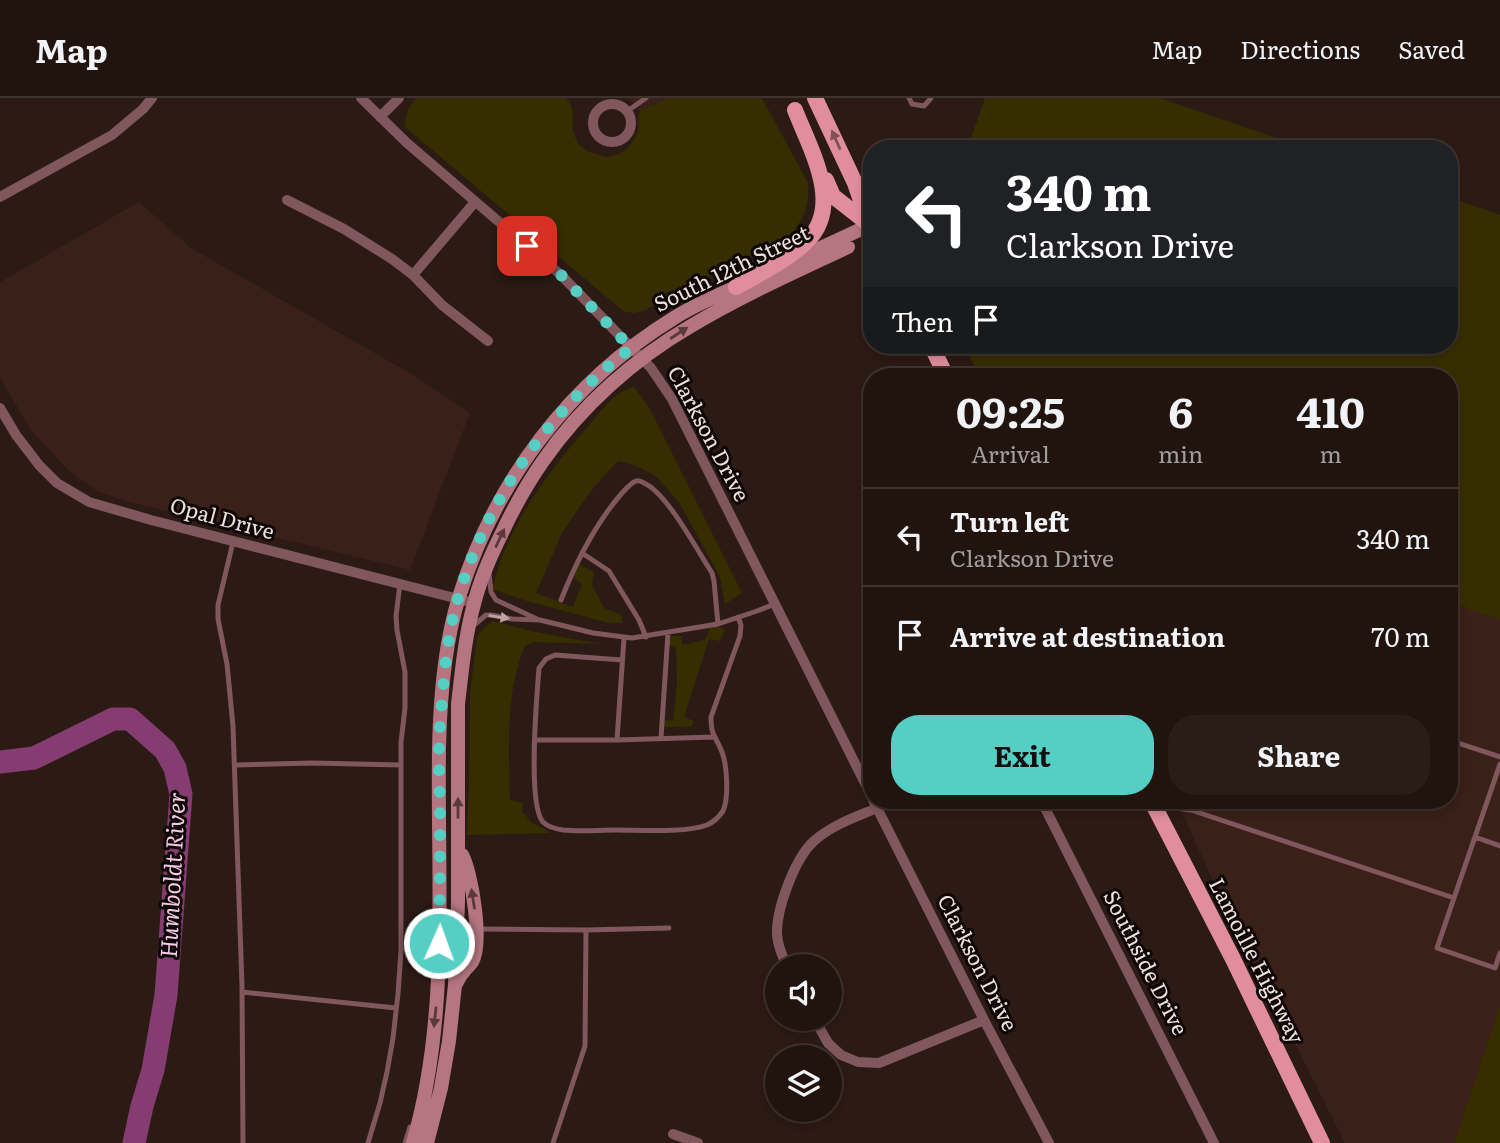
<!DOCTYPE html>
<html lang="en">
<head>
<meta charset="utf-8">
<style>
	body { margin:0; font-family:Literata,serif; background:#291d18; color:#f1f3f6; height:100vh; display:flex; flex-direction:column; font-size:26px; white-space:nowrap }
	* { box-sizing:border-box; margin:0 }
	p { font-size:23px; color:#a29e9e }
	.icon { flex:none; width:38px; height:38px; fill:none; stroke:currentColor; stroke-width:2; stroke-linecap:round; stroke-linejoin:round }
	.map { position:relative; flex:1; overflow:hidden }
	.sheet { position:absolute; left:863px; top:270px; width:595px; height:441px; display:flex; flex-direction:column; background:#21140f; border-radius:28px; box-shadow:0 4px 10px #0003,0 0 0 2px #3e332f }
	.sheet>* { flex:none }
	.top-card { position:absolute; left:863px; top:42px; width:595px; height:214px; border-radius:28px; box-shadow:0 4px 10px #0003,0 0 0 2px #3e332f; background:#202124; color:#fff; overflow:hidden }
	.buttons { position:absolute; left:765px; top:856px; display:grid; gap:14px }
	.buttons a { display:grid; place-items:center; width:77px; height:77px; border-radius:50%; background:#21140f; box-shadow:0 4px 10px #0003,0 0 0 2px #3e332f; font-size:35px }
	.pin { position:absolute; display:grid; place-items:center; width:60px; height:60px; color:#fff; margin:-30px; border-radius:14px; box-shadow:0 4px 10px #0006 }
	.me { position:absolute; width:77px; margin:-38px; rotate:2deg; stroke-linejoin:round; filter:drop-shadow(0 0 5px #0008) }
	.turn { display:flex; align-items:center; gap:24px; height:147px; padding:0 28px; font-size:32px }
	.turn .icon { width:91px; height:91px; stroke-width:2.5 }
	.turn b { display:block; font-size:49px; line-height:60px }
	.then { display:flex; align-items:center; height:66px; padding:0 28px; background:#0003; gap:14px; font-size:26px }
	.eta { display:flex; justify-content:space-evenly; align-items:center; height:119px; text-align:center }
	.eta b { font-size:42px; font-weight:700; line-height:49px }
	.action { display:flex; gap:14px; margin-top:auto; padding:14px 28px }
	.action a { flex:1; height:80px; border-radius:28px; background:#55cec4; color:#111; font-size:28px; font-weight:700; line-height:80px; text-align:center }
	.action a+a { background:#291d18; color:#f1f3f6 }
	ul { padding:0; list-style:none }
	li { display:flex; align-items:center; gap:21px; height:98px; padding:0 28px; border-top:2px solid #3e332f }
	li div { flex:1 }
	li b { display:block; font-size:26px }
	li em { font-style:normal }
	header { display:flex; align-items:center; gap:42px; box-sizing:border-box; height:98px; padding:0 35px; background:#21140f; border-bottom:2px solid #3e332f }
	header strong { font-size:33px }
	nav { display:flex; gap:38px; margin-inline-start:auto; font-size:24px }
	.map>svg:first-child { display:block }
	.built { fill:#392018 }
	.green { fill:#362e01 }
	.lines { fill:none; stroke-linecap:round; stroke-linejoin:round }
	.river { stroke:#843c71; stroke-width:23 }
	.lane { stroke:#7f575d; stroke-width:5 }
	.street { stroke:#7f575d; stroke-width:10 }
	.secondary { stroke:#b67681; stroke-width:14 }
	.primary { stroke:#e18e9c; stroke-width:16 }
	.oneway { fill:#825158 }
	.oneway2 { fill:#5a393d }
	.oneway3 { fill:#bda3a3 }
	.route { stroke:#55cec4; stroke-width:12; stroke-dasharray:0 21.6 }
	.labels { text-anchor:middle; stroke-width:6; stroke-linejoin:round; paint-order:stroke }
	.street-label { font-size:21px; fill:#efe1dd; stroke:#0e0705 }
	.water-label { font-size:23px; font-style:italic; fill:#f5cae7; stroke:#0e0705 }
</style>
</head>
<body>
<header>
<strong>Map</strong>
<nav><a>Map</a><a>Directions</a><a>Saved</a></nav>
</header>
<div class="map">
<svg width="1500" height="1045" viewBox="0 0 1500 1045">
	<rect width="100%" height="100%" fill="#2c1a14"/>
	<path class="built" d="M624 0H669L639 13 632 4Z
		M139 104 191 150 410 275 470 315 410 472 125 403 97 393 67 371 31 332 0 280V184Z
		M1449 504 1500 522V907L1454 1045H1345L1214 785 1176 702H1449Z"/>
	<path class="green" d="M417 0H566L572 9 573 33 578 46 589 54 606 59 620 56 630 48 638 34 639 13 669 0H762L808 85C810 106 804 122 790 137L643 213 633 215 623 213 405 29C405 16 408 9 417 0Z
		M985 0H1160L1308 51H967Z
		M1449 99 1500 117V522L1449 504V278H979L964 247H1449Z
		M634 289 650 311 742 495 725 506 720 479 680 406 656 378 636 368 618 363 594 389 563 433 536 495 573 509 582 486 574 480 577 465 594 474 592 487 604 510 622 517V525H609L527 503 492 491C507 428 548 374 590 326 601 313 616 292 634 289Z
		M493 523 531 533 600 546 534 544 525 548C505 594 509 652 510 702L523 705 522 713 531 724 551 735 467 737 469 683 470 596 477 538 486 528Z
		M711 527 725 531 720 543 709 541 684 619 694 623 691 629H662V622L673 623 677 586 676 550 669 547 671 538H682V547L705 542Z
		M1500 907V1045H1454Z"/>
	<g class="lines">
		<path class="river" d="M0 664 34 660 113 621H130L165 652 175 670 181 696 166 897 153 972 142 1008 134 1045"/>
		<path class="lane" d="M909 0 912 6 924 8 931 0
			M626 14 646 0
			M233 444 218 507V521L227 566 233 628 242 888 243 1045
			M582 455 609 473 639 522 646 539
			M489 475 491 494 496 502 537 521
			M561 502C576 464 595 426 622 395 625 392 630 386 634 384 637 382 641 383 644 385 667 395 697 452 712 475L714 483 718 526
			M474 527 486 517H491L512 521 540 522 593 535 632 540 718 526 757 513 775 506
			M622 562 555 557 546 561 539 570C537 597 527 706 543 724 548 729 556 731 563 732 580 734 599 732 616 732 639 732 687 735 707 727 714 724 719 719 723 713 729 700 727 667 722 654 716 638 711 639 711 619L740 538 741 527 738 519
			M661 640 668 535
			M535 642H617L714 639
			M617 642 624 540
			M1449 642 1500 659
			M235 667 312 665 401 667
			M1158 708 1191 712 1454 800 1500 666
			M1475 739 1500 748
			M1454 800 1437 850 1495 870 1500 855
			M479 831 586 832 669 830
			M242 894 396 910
			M368 1045 380 1005 387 974 393 940 398 896 401 853V644L405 610V574L397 532 396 518 400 486
			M405 1045 410 1029
			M553 1045 585 948 586 832"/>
		<path class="street" d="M361 0 407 45 561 177 651 270 672 301 872 699
			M593 25a19 19 0 1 1 38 0a19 19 0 1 1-38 0Z
			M380 19 399 0
			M0 99 112 37 143 11 152 0
			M287 102 344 131 392 161 413 177 442 207 488 243
			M413 177 475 104
			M0 310 16 337 39 367 57 385 89 404 151 422 474 505
			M873 702 984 922 1049 1045
			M1041 702 1214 1045
			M787 868C782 858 778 848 777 837 776 811 795 760 814 743 832 727 856 719 877 710
			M814 920 828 945 841 957 858 964 879 965 984 922
			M673 1036 698 1045"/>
		<path class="secondary" d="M782 168 870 127
			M456 886C458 881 461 876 465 872 465 871 472 865 472 864 483 846 472 775 462 757
			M413 1045C450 917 437 783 439 651 440 601 444 547 459 499 495 383 570 284 674 220 696 206 721 196 745 185
			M427 1045 441 990 449 943 455 887 458 804V606C462 572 465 538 474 506 480 482 490 459 501 437 513 411 527 386 543 363 581 308 634 261 691 228 741 198 795 174 848 149"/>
		<path class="primary" d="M815 0 855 85 870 128
			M826 82 833 98 870 127
			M736 189C759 176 790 161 808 142 843 106 810 51 795 12
			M931 247 946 278
			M1151 702 1233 861 1322 1045"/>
	</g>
	<defs><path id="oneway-solid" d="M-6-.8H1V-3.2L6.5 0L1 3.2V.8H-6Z" transform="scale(1.75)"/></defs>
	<use class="oneway" href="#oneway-solid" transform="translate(836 42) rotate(-114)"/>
	<g class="oneway2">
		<use href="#oneway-solid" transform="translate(679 235) rotate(-33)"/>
		<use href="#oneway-solid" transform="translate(500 440) rotate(-65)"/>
		<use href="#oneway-solid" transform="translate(458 710) rotate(-90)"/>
		<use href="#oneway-solid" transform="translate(473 801) rotate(-99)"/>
		<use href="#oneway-solid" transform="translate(435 919) rotate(96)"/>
	</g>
	<use class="oneway3" href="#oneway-solid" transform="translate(499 519) rotate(9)"/>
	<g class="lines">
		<path class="route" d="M439 845C440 799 440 752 440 706 439 676 438 646 441 616 444 577 447 537 458 500 487 401 549 312 631 250L561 177 527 148"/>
	</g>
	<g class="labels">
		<g class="street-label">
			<text transform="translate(732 171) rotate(-26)" y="7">South 12th Street</text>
			<text transform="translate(708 336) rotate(62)" y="7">Clarkson Drive</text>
			<text transform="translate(222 421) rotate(15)" y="7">Opal Drive</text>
			<text transform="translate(1256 863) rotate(63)" y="7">Lamoille Highway</text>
			<text transform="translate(977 865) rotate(63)" y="7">Clarkson Drive</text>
			<text transform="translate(1145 865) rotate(63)" y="7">Southside Drive</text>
		</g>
		<g class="water-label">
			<text transform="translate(173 777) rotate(-87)" y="8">Humboldt River</text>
		</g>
	</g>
</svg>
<div class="buttons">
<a><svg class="icon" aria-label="sound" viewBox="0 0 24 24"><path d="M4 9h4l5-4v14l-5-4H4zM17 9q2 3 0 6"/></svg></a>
<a><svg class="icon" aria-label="layers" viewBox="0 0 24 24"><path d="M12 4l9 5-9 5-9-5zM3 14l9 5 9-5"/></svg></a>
</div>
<div class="pin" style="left:527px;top:148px;background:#d93025"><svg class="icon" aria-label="arrive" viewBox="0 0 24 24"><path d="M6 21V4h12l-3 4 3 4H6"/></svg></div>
<svg class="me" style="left:439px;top:845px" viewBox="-20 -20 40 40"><circle r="17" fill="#55cec4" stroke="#fff" stroke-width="3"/><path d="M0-11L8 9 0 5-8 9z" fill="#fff"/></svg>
<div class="top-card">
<div class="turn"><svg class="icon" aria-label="left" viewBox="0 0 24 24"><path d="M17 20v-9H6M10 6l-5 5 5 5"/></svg><div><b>340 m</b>Clarkson Drive</div></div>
<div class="then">Then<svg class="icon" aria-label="arrive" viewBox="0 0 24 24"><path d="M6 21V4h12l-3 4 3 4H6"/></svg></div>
</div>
<section class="sheet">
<div class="eta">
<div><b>09:25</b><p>Arrival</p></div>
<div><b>6</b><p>min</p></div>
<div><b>410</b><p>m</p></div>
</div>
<ul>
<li><svg class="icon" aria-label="left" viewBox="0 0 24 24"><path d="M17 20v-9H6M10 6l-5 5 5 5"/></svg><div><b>Turn left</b><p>Clarkson Drive</p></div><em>340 m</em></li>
<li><svg class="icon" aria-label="arrive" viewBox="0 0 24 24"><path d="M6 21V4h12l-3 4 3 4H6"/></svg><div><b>Arrive at destination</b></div><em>70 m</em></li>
</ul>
<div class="action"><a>Exit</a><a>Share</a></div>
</section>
</div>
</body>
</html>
